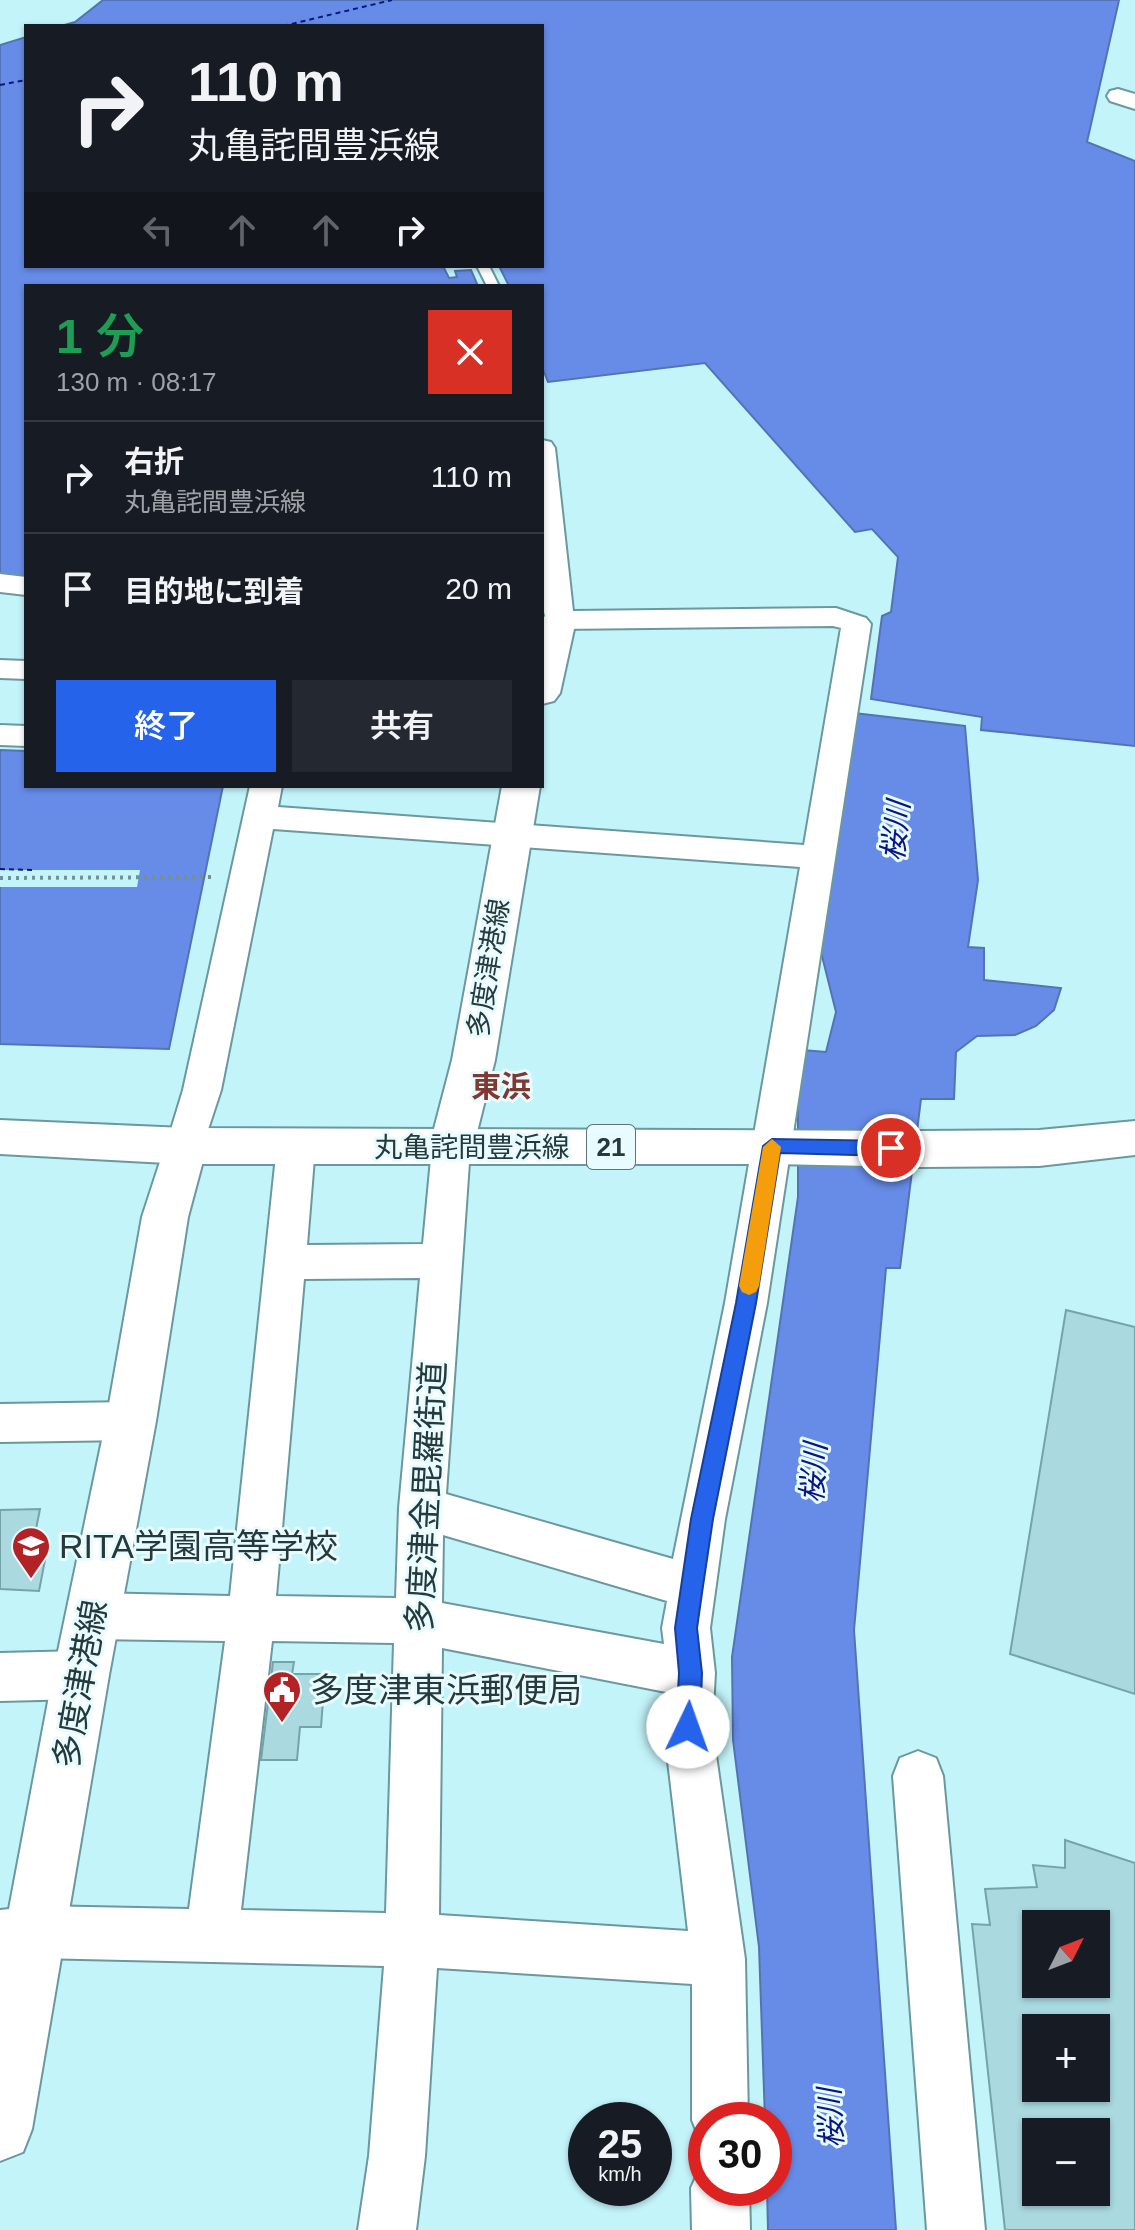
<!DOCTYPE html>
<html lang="ja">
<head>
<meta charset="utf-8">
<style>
	body { margin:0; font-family:Helvetica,"Noto Sans JP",sans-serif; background:#242831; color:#f1f3f6; height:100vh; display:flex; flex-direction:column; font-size:30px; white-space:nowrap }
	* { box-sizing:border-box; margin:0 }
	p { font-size:26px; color:#9ea1a6 }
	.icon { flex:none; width:44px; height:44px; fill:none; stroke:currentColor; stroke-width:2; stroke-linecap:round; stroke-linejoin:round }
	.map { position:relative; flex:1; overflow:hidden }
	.drawer { position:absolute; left:24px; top:284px; width:520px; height:504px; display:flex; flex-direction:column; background:#171b24; border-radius:0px; box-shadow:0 2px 6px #0004 }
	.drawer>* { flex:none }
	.hud { position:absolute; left:24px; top:24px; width:520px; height:244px; border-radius:0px; box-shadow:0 2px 6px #0004; background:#171b24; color:#f1f3f6; overflow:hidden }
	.needle { width:52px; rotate:48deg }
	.controls { position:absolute; left:1022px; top:1910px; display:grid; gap:16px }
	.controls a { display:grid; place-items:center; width:88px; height:88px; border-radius:0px; background:#171b24; box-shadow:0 2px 6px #0004; font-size:40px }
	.speed { position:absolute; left:568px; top:2102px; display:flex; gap:16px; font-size:40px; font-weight:700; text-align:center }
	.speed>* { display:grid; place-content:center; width:104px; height:104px; border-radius:50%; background:#171b24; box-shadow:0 2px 6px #0004; line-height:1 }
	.speed small { font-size:20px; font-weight:400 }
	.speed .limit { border:12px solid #d22; background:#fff; color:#111 }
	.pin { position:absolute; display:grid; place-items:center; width:68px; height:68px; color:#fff; margin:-34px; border:4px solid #fff; border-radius:50%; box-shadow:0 2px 8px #0007 }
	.me { position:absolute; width:88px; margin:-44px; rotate:3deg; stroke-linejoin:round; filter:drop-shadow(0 0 6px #0008) }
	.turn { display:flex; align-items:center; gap:28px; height:168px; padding:0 32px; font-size:36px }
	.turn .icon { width:104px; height:104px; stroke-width:2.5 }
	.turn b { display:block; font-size:56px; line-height:68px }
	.lanes { display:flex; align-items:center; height:76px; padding:0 32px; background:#0003; justify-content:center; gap:40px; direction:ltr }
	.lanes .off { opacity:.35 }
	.round { display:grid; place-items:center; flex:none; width:84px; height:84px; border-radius:0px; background:#242831 }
	.summary { display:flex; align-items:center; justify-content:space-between; height:136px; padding:0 32px }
	h1 { font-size:48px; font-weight:600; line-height:60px; color:#1e9e55 }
	.action { display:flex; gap:16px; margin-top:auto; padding:16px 32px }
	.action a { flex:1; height:92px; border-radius:0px; background:#2563eb; color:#fff; font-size:32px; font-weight:600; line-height:92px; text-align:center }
	.action a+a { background:#242831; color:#f1f3f6 }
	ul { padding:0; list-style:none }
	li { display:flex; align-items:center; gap:24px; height:112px; padding:0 32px; border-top:2px solid #363941 }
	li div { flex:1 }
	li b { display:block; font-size:30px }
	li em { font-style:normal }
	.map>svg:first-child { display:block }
	.water { fill:#678ce8; stroke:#5473b4; stroke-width:2 }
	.pier { fill:#c3f4fa }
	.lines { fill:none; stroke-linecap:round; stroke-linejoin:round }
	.ferry { stroke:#091683; stroke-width:2; stroke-dasharray:5 4; stroke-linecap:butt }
	.building { fill:#aad9e0; stroke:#75a3aa; stroke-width:2; fill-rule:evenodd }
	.service-casing { stroke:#6a989e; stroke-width:4 }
	.minor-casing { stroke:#6a989e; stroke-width:4 }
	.tertiary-casing { stroke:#6a989e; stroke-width:4 }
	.secondary-casing { stroke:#6a989e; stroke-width:4 }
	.primary-casing { stroke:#6a989e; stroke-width:4 }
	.path { stroke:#709296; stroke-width:4; stroke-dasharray:3 5; stroke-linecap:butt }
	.service { fill:#fff; fill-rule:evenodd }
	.minor { fill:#fff; fill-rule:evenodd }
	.tertiary { fill:#fff; fill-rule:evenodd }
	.secondary { fill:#fff; fill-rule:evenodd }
	.primary { fill:#fff; fill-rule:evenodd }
	.route { fill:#2563eb; stroke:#184099; stroke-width:2 }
	.slow { fill:#f59e0b }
	.labels { text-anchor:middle; stroke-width:6; stroke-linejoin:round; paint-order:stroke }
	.shield { fill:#e8fbfe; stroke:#607476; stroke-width:2 }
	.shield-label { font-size:26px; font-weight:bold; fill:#263a3c }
	.street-label { font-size:28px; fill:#263a3c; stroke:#e8fbfe }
	.water-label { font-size:30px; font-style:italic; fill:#091683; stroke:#e8fbfe }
	.neighbourhood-label { font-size:30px; font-weight:bold; fill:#803833; stroke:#e8fbfe }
	.near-street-label { font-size:34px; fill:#263a3c; stroke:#e8fbfe }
	.near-poi-label { font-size:34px; fill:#263a3c; stroke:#e8fbfe; text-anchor:start }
</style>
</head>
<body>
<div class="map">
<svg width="1135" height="2230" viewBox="0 0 1135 2230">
	<rect width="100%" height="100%" fill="#c3f4fa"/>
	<path class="water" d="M103 0H1119L1087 142 1135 161V746L981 730 982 717 871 699 882 616 891 612 898 557 872 529 855 532 705 363 548 382 542 367V286H509L499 266H542V26H61L75 22Z
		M26 37V266H443L449 278 457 277 455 271 471 270 478 286H26V577L0 575V45Z
		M854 713 965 726 978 880 968 947 984 948V980L1061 988 1054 1010 1036 1026 1015 1035 977 1036 956 1052 954 1099H921L900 1268H886L854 1630 896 2230H768L767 2188H774V2120H765L759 1947 733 1740 732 1657 798 1197V1098L803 1050 826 1052 836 1012 819 944Z
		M0 750 26 751V786H223L169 1049 0 1044Z"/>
	<path class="pier" d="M0 870H140L137 887H0Z"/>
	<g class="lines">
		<path class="ferry" d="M283 26 392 0
			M0 85 26 80
			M0 869 35 870"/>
	</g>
	<path class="building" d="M1066 1310 1135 1327V1694L1010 1654Z
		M40 1509 31 1554 46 1555 39 1591 0 1589V1510Z
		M273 1662H294L292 1674H325L321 1727H300L297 1760H261Z
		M1065 1840 1135 1863V2230H1005L972 1924 990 1925 985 1889 1037 1887 1033 1865 1065 1868ZM1036 1924H1096V1984H1036ZM1036 2028H1096V2088H1036ZM1036 2132H1096V2192H1036Z"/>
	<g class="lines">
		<g class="service-casing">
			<path id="service" d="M477 266H489L499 286H487Z"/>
		</g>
		<g class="minor-casing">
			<path id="minor" d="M542 440 551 442 555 448 573 611 836 608 866 618 871 624 767 1303 725 1519 710 1628 715 1673 712 1727 745 1959 748 2120H706V2142L700 2140 692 2120V1984L437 1968 425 2156 416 2230H358L369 2156 384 1966 37 1958 0 1962V1910L37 1906 189 1909 225 1641 92 1639 75 1632 69 1616 75 1600 92 1593 230 1596 277 1146 282 1135 296 1131 310 1135 315 1146 307 1245 423 1244 432 1148 437 1137 451 1133 465 1137 470 1148 446 1494 673 1559 725 1303 800 867 273 829 221 1090 199 1157 185 1161 171 1157 166 1146 183 1090 250 786H282L278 807 804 845 841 628 833 626 559 629 549 626C534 605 542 473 542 440ZM420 1278 399 1508 396 1598 276 1596 304 1279ZM443 1535 667 1601 662 1628 664 1644 442 1603ZM272 1641 394 1643 386 1913 241 1910ZM442 1648 666 1692 664 1727 688 1931 439 1915Z
				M0 574 26 577V595L0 592Z
				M0 660 26 661V679L0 678Z
				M0 725 26 726V746L0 745Z
				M131 1402 146 1407 153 1421 146 1435 131 1440 0 1442V1404Z
				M81 1651 98 1658 105 1675 98 1692 81 1699 0 1701V1653Z
				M918 1751 936 1758 943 1776 985 2230H927L893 1776 900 1758Z
				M706 2165V2188H749L750 2230H692L691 2188 700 2168Z"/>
		</g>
		<g class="tertiary-casing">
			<path id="tertiary" d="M1118 89 1135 94V109L1110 101 1107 96 1110 91Z"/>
		</g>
		<g class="secondary-casing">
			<path id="secondary" d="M559 610 571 613 576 620 560 693 554 701 542 704V620L547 613Z
				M502 786H540L495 1060 473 1148 467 1160 451 1166 435 1160 429 1148 452 1060Z
				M185 1128 201 1134 207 1146 188 1217 156 1421 109 1675 32 2129 23 2152 0 2161V1957L53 1675 106 1421 142 1217 169 1134Z"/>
		</g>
		<g class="primary-casing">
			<path id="primary" d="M0 1120 185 1128 921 1131 1039 1130 1135 1121V1155L1039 1166 921 1167 772 1164H185L0 1154Z"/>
		</g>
		<path class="path" d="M0 878 215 877"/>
		<use href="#service" class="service"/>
		<use href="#minor" class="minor"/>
		<use href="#tertiary" class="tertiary"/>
		<use href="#secondary" class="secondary"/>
		<use href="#primary" class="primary"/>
	</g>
	<path class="route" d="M772 1139 891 1141 901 1148 891 1156 780 1153 756 1303 713 1519 703 1586 697 1628 702 1673 700 1727 696 1735 688 1739 680 1735 676 1727 679 1673 675 1628 691 1519 736 1303 763 1146Z"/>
	<path class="slow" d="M772 1139 781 1147 759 1286 756 1292 749 1295 742 1292 739 1286 763 1147Z"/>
	<defs>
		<g id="school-pin" transform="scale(2)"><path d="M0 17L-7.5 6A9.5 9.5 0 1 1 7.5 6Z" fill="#b32224" stroke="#e8fbfe"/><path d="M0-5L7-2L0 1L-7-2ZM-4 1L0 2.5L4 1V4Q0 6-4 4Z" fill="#fff"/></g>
		<g id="civic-pin" transform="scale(2)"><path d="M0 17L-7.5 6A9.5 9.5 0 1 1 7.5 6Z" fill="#b32224" stroke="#e8fbfe"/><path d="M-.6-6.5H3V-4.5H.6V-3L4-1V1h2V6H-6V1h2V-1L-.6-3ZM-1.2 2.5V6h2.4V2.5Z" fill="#fff"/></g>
	</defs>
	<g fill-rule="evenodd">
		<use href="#school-pin" x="31" y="1546"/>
		<use href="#civic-pin" x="282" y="1690"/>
	</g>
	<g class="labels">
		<rect class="shield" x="587" y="1125" width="48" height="44" rx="6"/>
		<g class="shield-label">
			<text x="611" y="1156">21</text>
		</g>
		<g class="street-label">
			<text transform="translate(488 968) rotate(-81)" y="10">多度津港線</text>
			<text x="472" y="1157">丸亀詫間豊浜線</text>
		</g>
		<g class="water-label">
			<text transform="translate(896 831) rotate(-84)" y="10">桜川</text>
			<text transform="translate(814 1473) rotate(-86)" y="10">桜川</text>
			<text transform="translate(831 2118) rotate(-93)" y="10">桜川</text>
		</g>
		<g class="neighbourhood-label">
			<text x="501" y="1097">東浜</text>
		</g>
		<g class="near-street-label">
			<text transform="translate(426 1497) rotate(-87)" y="12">多度津金毘羅街道</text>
			<text transform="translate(80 1684) rotate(-80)" y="12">多度津港線</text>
		</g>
		<g class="near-poi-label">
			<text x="59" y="1558">RITA学園高等学校</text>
			<text x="310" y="1702">多度津東浜郵便局</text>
		</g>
	</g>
</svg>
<div class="controls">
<a><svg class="needle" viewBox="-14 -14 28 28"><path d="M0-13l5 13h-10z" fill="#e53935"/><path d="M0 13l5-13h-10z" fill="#9ea1a6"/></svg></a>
<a>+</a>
<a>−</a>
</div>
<div class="speed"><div>25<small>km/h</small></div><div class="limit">30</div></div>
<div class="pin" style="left:891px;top:1148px;background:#d93025"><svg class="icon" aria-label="arrive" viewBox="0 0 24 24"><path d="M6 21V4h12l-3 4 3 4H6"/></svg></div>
<svg class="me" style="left:688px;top:1727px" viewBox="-20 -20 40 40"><circle r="19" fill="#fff"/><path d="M0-13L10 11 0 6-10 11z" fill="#2563eb"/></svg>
<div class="hud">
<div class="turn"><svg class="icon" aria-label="right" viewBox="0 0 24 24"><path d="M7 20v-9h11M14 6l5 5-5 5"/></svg><div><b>110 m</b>丸亀詫間豊浜線</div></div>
<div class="lanes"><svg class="icon off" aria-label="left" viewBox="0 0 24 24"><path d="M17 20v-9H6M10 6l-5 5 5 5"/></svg><svg class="icon off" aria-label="ahead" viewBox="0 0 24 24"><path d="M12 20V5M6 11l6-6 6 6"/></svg><svg class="icon off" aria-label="ahead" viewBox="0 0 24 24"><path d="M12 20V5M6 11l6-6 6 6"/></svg><svg class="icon" aria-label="right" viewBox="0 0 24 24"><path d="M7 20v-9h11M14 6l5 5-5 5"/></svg></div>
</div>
<section class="drawer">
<div class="summary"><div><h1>1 分</h1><p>130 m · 08:17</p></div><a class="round" style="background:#d93025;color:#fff"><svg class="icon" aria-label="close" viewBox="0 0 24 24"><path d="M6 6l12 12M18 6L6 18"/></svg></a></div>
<ul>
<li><svg class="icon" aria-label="right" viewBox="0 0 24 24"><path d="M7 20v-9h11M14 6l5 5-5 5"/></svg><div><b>右折</b><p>丸亀詫間豊浜線</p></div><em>110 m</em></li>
<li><svg class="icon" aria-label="arrive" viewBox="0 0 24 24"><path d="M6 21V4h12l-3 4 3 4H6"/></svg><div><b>目的地に到着</b></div><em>20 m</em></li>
</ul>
<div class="action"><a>終了</a><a>共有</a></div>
</section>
</div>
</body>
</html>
